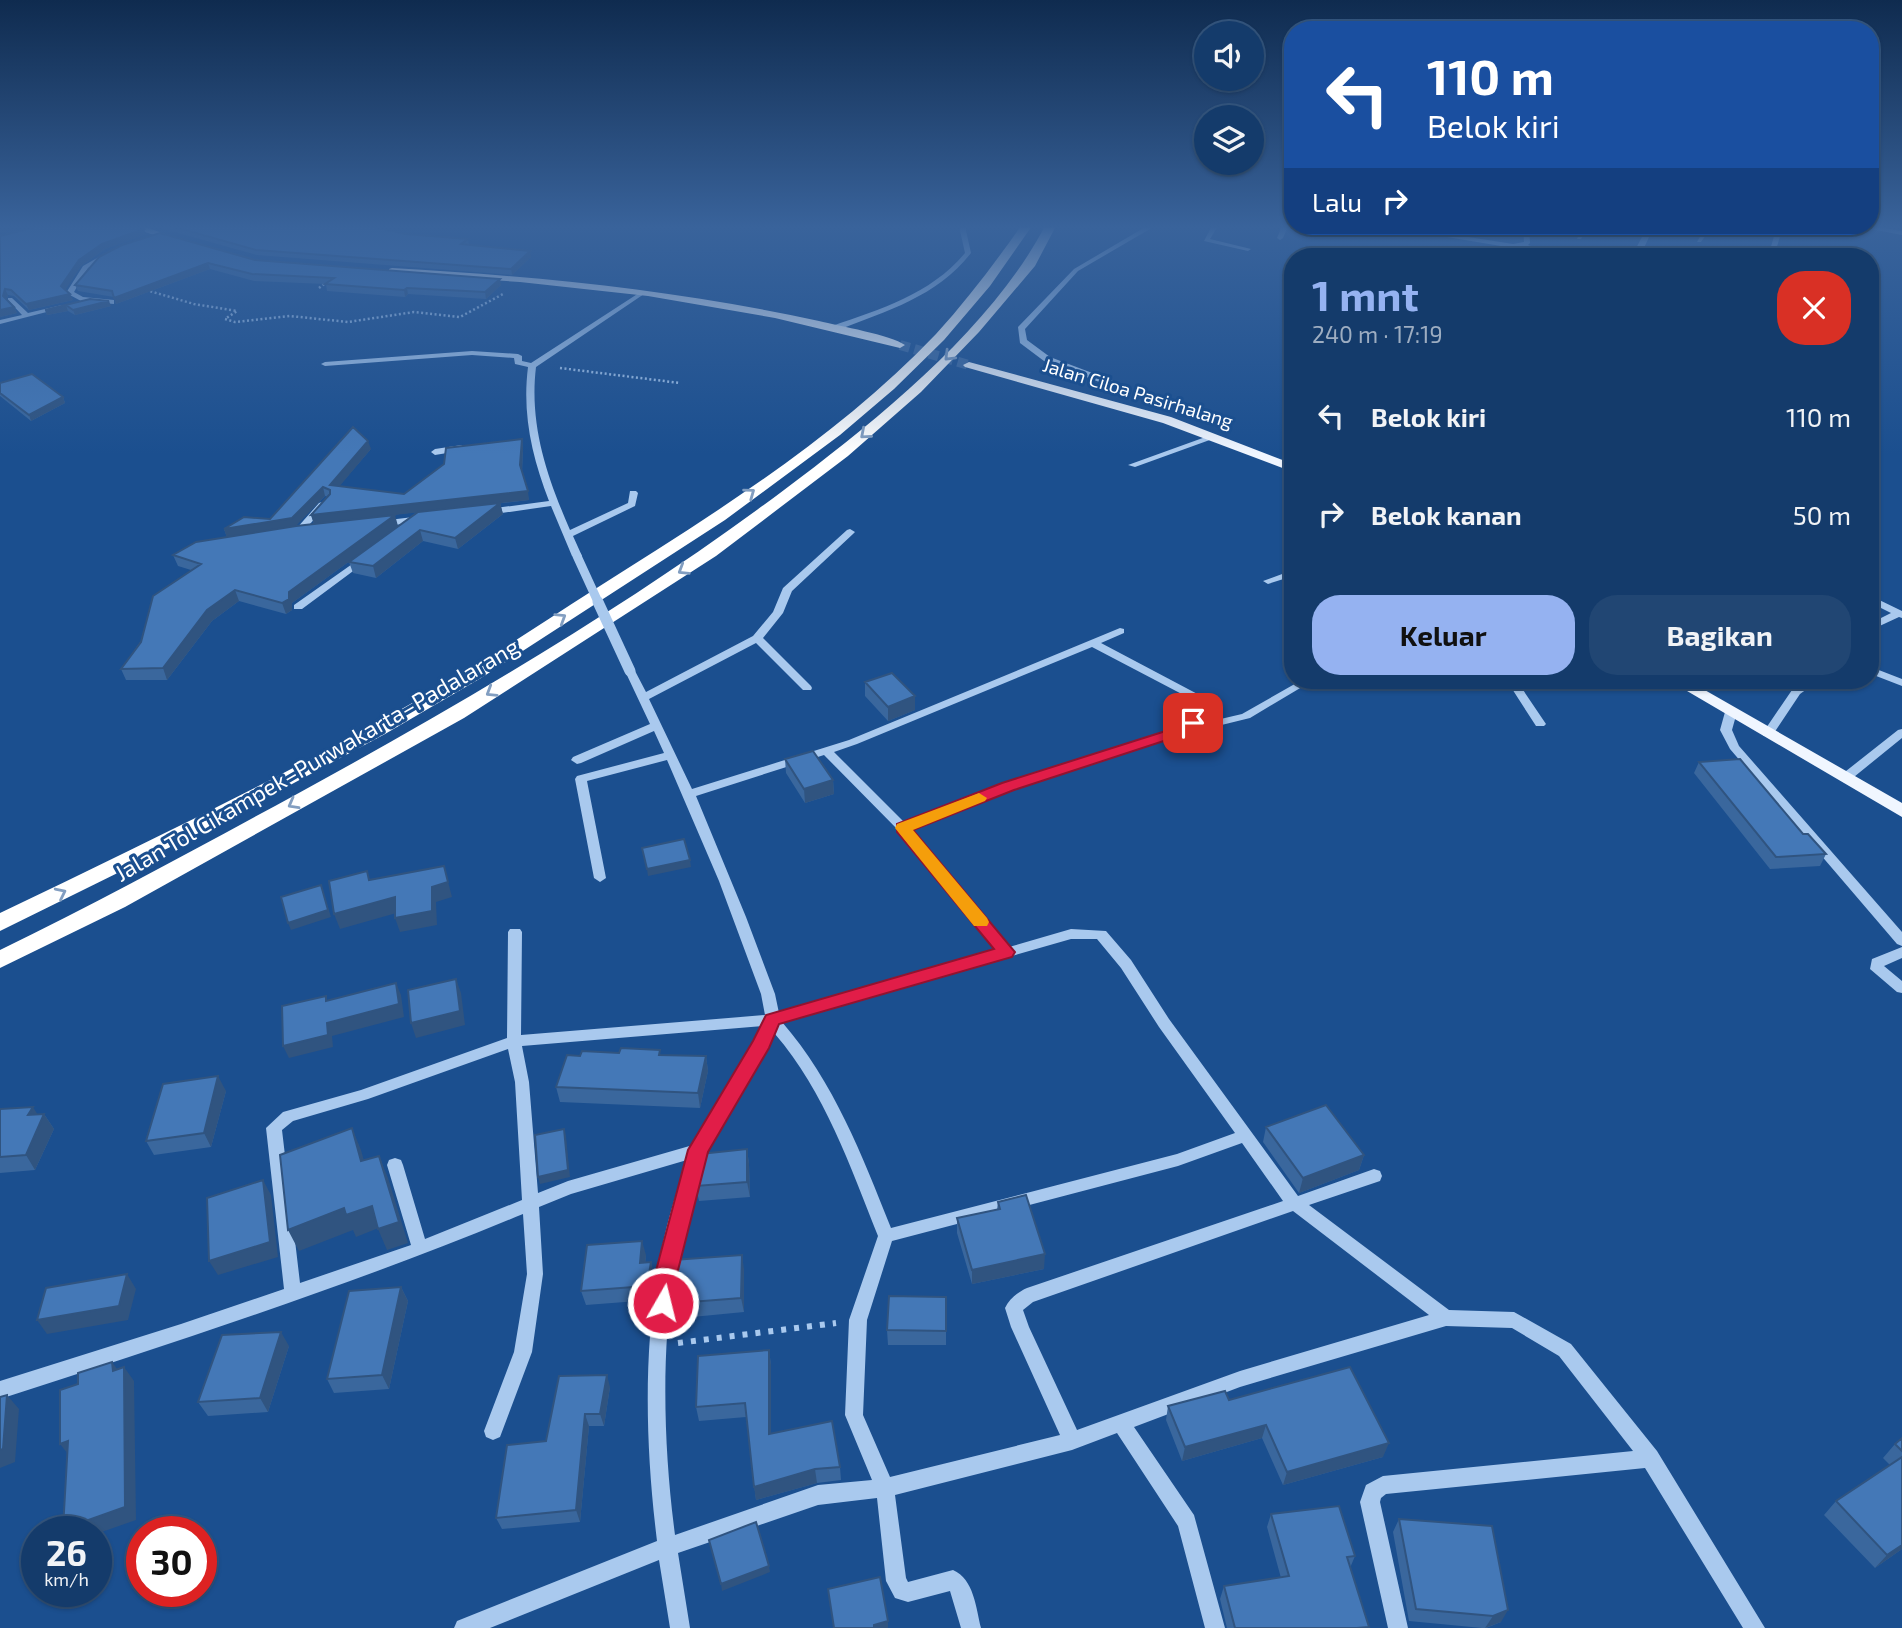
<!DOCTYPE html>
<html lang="id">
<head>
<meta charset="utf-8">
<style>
	body { margin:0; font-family:"Exo 2",sans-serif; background:#214673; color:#f1f3f6; height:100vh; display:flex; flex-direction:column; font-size:26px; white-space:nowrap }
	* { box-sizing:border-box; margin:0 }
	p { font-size:23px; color:#9dadc1 }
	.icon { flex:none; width:38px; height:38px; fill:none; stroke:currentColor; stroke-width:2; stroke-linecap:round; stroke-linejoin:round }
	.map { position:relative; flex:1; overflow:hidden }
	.details { position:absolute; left:1284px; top:248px; width:595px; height:441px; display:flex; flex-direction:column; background:#143b6b; border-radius:28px; box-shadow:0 2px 5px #0004,0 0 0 2px #33557e }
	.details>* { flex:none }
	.guide { position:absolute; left:1284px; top:21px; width:595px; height:214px; border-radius:28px; box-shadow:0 2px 5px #0004,0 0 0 2px #33557e; background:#1a4fa0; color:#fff; overflow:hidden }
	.controls { position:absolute; left:1194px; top:21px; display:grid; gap:14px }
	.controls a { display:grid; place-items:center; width:70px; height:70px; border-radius:50%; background:#143b6b; box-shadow:0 2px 5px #0004,0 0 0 2px #33557e; font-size:35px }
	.speed { position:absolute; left:21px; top:1516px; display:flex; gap:14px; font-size:35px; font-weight:700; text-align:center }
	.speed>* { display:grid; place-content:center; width:91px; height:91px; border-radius:50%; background:#143b6b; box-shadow:0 2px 5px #0004,0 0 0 2px #33557e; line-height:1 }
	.speed small { font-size:18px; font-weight:400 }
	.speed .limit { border:10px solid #d22; background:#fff; color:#111 }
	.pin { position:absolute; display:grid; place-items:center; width:60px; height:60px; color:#fff; margin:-30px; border-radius:14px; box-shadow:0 4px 10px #0006 }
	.me { position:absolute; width:77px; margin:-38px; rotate:8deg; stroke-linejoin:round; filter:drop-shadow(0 0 5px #0008) }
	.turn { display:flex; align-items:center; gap:24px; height:147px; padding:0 28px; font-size:32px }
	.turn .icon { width:91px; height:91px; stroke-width:2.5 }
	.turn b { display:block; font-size:49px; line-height:60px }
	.then { display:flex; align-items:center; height:66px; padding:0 28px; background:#0003; gap:14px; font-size:26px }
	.round { display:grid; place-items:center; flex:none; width:74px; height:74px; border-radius:28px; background:#214673 }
	.summary { display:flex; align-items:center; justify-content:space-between; height:119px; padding:0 28px }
	h1 { font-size:42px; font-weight:700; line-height:52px; color:#95b2f1 }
	.action { display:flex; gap:14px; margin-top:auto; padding:14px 28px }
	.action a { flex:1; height:80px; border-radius:28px; background:#95b2f1; color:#111; font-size:28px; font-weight:700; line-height:80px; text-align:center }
	.action a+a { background:#214673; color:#f1f3f6 }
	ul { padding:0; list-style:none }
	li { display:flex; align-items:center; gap:21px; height:98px; padding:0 28px }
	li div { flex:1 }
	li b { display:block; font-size:26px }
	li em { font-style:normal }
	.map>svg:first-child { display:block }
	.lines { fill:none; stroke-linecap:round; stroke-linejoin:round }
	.major-tunnel { stroke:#3d69a0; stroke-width:10; stroke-dasharray:10 5; stroke-linecap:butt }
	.path-far1 { stroke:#a9c9ee; stroke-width:2.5; stroke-dasharray:2 2.5; stroke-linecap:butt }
	.path { stroke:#a9c9ee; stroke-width:6; stroke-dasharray:5 8; stroke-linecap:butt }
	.minor { fill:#a9c9ee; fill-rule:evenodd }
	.major { fill:#f0f6ff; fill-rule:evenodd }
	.highway { fill:#fff; fill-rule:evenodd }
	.minor-bridge-far1 { stroke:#a9c9ee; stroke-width:9 }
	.minor-bridge { stroke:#a9c9ee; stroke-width:11 }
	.wall { fill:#3a679d }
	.shaded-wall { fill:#305480 }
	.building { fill:#4478b7; stroke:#305480; stroke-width:2 }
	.oneway { stroke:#829ec1 }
	.route { fill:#e11d48; stroke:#92132f; stroke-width:2 }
	.slow { fill:#f59e0b }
	.labels { text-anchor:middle; stroke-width:6; stroke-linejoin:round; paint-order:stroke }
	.far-street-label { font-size:19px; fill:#fff; stroke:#1b4f8f }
	.street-label { font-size:23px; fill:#fff; stroke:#1b4f8f }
</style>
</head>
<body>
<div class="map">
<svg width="1902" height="1628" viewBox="0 0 1902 1628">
	<rect width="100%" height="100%" fill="#1b4f8f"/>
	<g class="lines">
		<path class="major-tunnel" d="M900 345 969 365"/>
		<path class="path-far1" d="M319 288 329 280
			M146 290 194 304 237 311 225 319 235 322 290 316 348 322 414 312 460 317 503 294
			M560 368 680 383"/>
		<path class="path" d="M678 1343 836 1323"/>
		<path class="minor" d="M959 226H965L971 253C938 296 887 311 838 330H832V326C881 309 931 294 965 253Z
			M1147 226H1155L1078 271 1025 329 1027 340 1050 357 1116 382V386H1110L1044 361 1020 343 1018 327 1074 269Z
			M1212 226H1218L1210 239 1251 249 1248 251 1204 241Z
			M1282 226H1288L1283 238 1280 240 1277 238Z
			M1381 226H1398L1513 244 1524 242 1523 226H1529L1530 243 1528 245 1563 257C1546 258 1530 244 1513 248Z
			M1583 226H1589L1581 239H1577Z
			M1648 226H1654L1644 248 1635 250Z
			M1706 226H1712L1701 242H1697Z
			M1777 226H1783L1774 257H1768Z
			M1855 226H1872L1902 231V235Z
			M111 250 113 251V253L88 268 74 292 83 297 114 300V304L81 301 68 294 66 293 83 266Z
			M642 291 647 292 536 367C529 425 547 477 570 530L628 503 630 491H636L638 493 635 506 573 536 582 556 577 559 572 556 551 506 488 515 483 512 488 509 549 501C532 457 522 414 528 367L515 364 514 358 472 355 325 366 321 364 325 362 472 351 518 354 522 356V361L531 363Z
			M8 298H12L28 313 62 305 66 307 0 324V320L22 315 8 300Z
			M1211 435 1218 437 1135 467 1128 465Z
			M462 445 465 446V450L435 455 431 452 435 449Z
			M322 502 327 505 325 507 302 533H296V529L319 503Z
			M422 516 427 519 425 521 380 527 375 524 380 521Z
			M850 529 855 532 853 534 792 591 783 613 763 638 811 686 812 688 811 690H803L756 643 649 699 692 789 849 740 1120 628 1124 629V633L1101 643 1205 698 1212 707 1208 716 1195 725 1242 714 1300 681H1312L1250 718 1189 733 1185 732 1012 789 911 829 1009 947 1071 929 1106 931 1131 960 1169 1019 1298 1196 1374 1169 1380 1171 1382 1176 1380 1181 1309 1205 1449 1310 1514 1312 1571 1344 1657 1451 1765 1628H1743L1645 1468 1386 1494 1381 1498 1380 1502 1408 1628H1388L1360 1502 1366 1485 1383 1476 1633 1451 1559 1356 1512 1328 1446 1326 1240 1387 1134 1427 1194 1515 1225 1628H1205L1178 1526 1117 1433 1072 1450 895 1495 906 1578 908 1582 953 1570C974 1579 976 1608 981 1628H961L950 1591 908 1602 895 1598 886 1581 877 1498 818 1505 678 1553 690 1628H670L659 1560 490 1628H454L457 1621 657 1541C646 1451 643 1359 658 1269 664 1231 675 1196 687 1160L571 1194 539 1207 543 1274 532 1352 500 1437 493 1440 486 1437 484 1431 514 1352 527 1274 523 1214C352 1285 176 1342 0 1399V1381L181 1324 284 1289 266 1128 283 1112 361 1090 507 1038 508 932 510 929H520L522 932 521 1035 765 1015 761 994 719 881 667 760 587 781 606 878 600 882 594 878 575 779 577 776 664 753 654 731 581 763 577 764 571 760 573 757 650 724 625 671 626 669H634L646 692 753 636 773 612 783 588 847 530ZM1092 647 1197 702 1200 707 1199 712 1173 730 1004 783 905 823 834 752 857 744ZM824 755 899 831 997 950 779 1013 775 994 746 917 696 796ZM1071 939H1097L1121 968 1159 1027 1235 1133 1177 1154 891 1228C862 1155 834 1082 782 1022ZM763 1026C753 1064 711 1108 693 1145L568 1181 538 1193 529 1082 522 1046ZM775 1034C825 1092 850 1166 878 1236L849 1320 845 1415 872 1480 818 1485 675 1535C659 1412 659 1268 705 1152 712 1134 724 1118 735 1102 750 1080 764 1058 775 1034ZM508 1049 515 1082 522 1200 425 1239 403 1165 401 1160 395 1158 389 1160 387 1165 411 1245 300 1283 282 1130 293 1121 368 1099ZM1242 1143 1283 1201 1027 1288C1018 1292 1009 1299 1005 1308L1011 1327 1060 1435 890 1477 863 1415 867 1320 892 1241 1178 1166ZM1293 1211 1429 1315 1240 1371 1077 1430 1029 1327 1023 1310 1033 1302Z
			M365 555 368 556V560L302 609H294V605Z
			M1293 570V576L1268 584 1263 581Z
			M1871 596 1902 611V618L1899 617 1871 630V623L1891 613 1871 603Z
			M1871 667 1902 679V686L1871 674Z
			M1507 681H1517L1546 724 1544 726H1536Z
			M1806 681H1818L1800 694 1772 736H1764L1762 734 1792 690Z
			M1731 709 1737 712 1732 730 1739 746 1902 932V946L1897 944 1730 749 1720 730 1725 712Z
			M1902 729V738L1849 781H1841L1839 778 1841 775 1898 730Z
			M1902 947V958L1884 966 1902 981V993L1897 992 1870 969 1872 959Z"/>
		<path class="major" d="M127 226H142L183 240 178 243Z
			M392 268C536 276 678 290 819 321 839 326 891 335 905 345L900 348 775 318 648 296 520 282 389 273V269Z
			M969 362 1171 417 1293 464V472L1163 423 965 367 963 365Z
			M1670 681H1689L1902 803V817Z"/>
		<path class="highway" d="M1021 226H1032L990 286 944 340 894 389 840 435 725 520 481 678 385 734 225 820 0 931V913C144 844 289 774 428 694 484 662 537 626 592 591 712 515 837 438 936 334 967 300 994 264 1021 226Z
			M1045 226H1056L1035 266 979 332 921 392 848 456 716 556 464 718 125 907 0 968V950C101 901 199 847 297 794 465 702 630 605 784 490 876 421 991 329 1045 226Z"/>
		<path class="minor-bridge-far1" d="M577 556 599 604"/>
		<path class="minor-bridge" d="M598 602 630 671"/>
	</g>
	<path class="wall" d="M153 226H370L406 234 468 239 469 244 531 257 512 275 257 255Z
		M146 234 105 249 81 266 65 289 73 300 29 310 14 296 8 295 7 299 14 307 17 313 0 317V236Z
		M99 257 255 260 501 285 486 299 408 294 405 297 327 291 326 284 254 281 210 269 116 304 114 297 78 291 75 285Z
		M90 299 111 306 75 315 68 311 47 315 45 310Z
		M0 383 63 397 65 403 31 421 0 396Z
		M522 439 523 448 522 472 529 500 485 505 500 503 503 514 458 549 423 541 376 578 353 573 349 562 417 512 314 524 311 515 328 497 325 496 295 526H398L292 603V610L286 614 239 601 212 621 167 680H126L121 669 191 570 178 566 173 555 227 537 224 529 270 519 371 449 339 486 404 494Z
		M865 682 915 710 888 721 865 696Z
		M785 759 833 780 834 794 805 803 786 773Z
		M1699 762 1826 854 1820 866 1770 869 1694 773Z
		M661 1055 706 1056 708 1071 700 1108 560 1102 556 1087 580 1056Z
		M226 1091 211 1147 154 1155 146 1141Z
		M0 1109 38 1115 44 1114 54 1129 35 1170 0 1173Z
		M1266 1127 1364 1155 1359 1170 1299 1193 1263 1142Z
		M747 1149 749 1164 750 1197 699 1201 696 1186Z
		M998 1202 1044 1269 972 1284 957 1233V1218L997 1210Z
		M646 1255 645 1263 651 1262 654 1277 651 1300 586 1305 581 1291Z
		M744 1269V1312L682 1318 678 1303 679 1298H673L670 1284Z
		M401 1287 408 1301 389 1389 334 1393 327 1379Z
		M946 1297V1345H888L887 1330Z
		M289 1346 268 1412 208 1416 198 1402Z
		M769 1350 771 1365V1434L840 1467 841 1480 817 1483 756 1500 746 1417 699 1421 696 1407Z
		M610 1387 604 1426H589L580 1522 502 1529 496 1518 546 1441Z
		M1229 1400 1383 1457 1283 1485 1262 1438 1182 1461 1166 1420 1168 1406Z
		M1902 1438V1549L1875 1568 1824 1515 1836 1501 1890 1465 1883 1458 1895 1444Z
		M1271 1514 1355 1556 1350 1568 1369 1627 1368 1628H1227L1220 1599 1224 1586 1281 1578 1267 1527Z
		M1399 1519 1501 1622 1486 1628H1482L1409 1621 1393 1532Z"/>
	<path class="shaded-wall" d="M3 226H29L0 233V227Z
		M144 229 146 234 105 249 81 266 64 292 61 286 79 260 102 244Z
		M530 251 531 257 512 275 511 269Z
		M208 263 210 269 116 304 114 298Z
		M500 279 501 285 486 299 485 292Z
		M407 288 408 294 405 297 404 290Z
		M5 289 8 295 6 302 3 296Z
		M70 294 73 300 29 310 26 304Z
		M109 301 111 306 75 315 73 310Z
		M66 305 68 311 47 315 45 310Z
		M14 307 17 313 0 317V310Z
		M63 397 65 403 31 421 29 415Z
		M522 439 523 448 522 473 520 465Z
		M368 441 371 449 333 494 330 485Z
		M323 487 325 496 295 527 227 538 224 529 292 518Z
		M528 491 529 500 314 524 311 515Z
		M500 503 503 514 458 549 455 538Z
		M395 515 398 526 292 603V610L286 614 282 603 289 592Z
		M420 530 423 541 376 578 373 566Z
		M235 590 239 601 212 621 167 680 163 668 207 610Z
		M915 696V710L888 721V707Z
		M833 780 834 794 805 803 804 789Z
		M690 860 691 867 648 876 647 869Z
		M444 866 452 897 436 902 437 925 400 932 395 918 432 887Z
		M321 885 331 917 291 930 288 923Z
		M395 897 400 912 340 929 334 914Z
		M456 979 461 993 465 1025 416 1038 411 1023Z
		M396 983 401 995 404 1017 332 1036 333 1047 289 1058 283 1046 327 1023Z
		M706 1056 708 1071 700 1108 698 1093Z
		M218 1076 226 1091 211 1147 204 1133Z
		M33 1107 41 1120 44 1114 54 1129 35 1170 26 1155 28 1115Z
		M352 1128 361 1150 370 1183 361 1161Z
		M564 1129 566 1136 570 1177 540 1184 538 1177Z
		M747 1149 749 1164 750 1197 747 1182Z
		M1364 1155 1359 1170 1299 1193 1303 1178Z
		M379 1156 388 1178 408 1243 387 1250 378 1229Z
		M263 1180 271 1195 278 1257 218 1275 209 1261Z
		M372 1206 381 1227 356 1237 353 1230 299 1251 288 1230 344 1208Z
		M642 1241 646 1255 644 1278 640 1263Z
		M1045 1254 1044 1269 972 1284V1270Z
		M742 1255 744 1269V1312L741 1298Z
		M651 1262 654 1277 651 1300 647 1286Z
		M127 1274 136 1289 128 1320 47 1334 37 1320Z
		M401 1287 408 1301 389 1389 382 1375Z
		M281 1332 289 1346 268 1412 260 1398Z
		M769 1350 771 1365V1448L769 1434Z
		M112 1362 122 1376 113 1371Z
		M124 1367 134 1381 136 1520 96 1534V1531H65L63 1529Z
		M607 1375 610 1387 604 1426 600 1414Z
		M7 1395 19 1409 15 1462 0 1468V1450Z
		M585 1414 589 1426 580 1522 576 1510Z
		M1266 1425 1262 1438 1182 1461 1185 1447Z
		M68 1441 71 1458 60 1444Z
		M1389 1443 1383 1457 1283 1485 1287 1472Z
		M815 1469 817 1483 756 1500 754 1487Z
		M1902 1545V1549L1875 1568 1887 1555Z
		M769 1566 770 1572 722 1591 721 1584Z
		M1508 1610 1501 1622 1485 1628 1493 1616Z
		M888 1621V1628H874V1625Z"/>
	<path class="building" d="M39 226H136L144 229 102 244 79 260 61 286 70 294 26 304 11 290 5 289 3 296 14 307 0 310V236Z
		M171 226H370L406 234 468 239 461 244 530 251 511 269 256 250Z
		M160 233 255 260 500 279 485 292 407 288 404 290 325 284 334 278 252 274 208 263 114 298 112 291 75 285 99 257 122 245Z
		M90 299 109 301 73 310 66 305 45 310Z
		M32 374 63 397 29 415 0 393V383Z
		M353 427 368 441 330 485 404 494 444 464 446 448 522 439 520 465 528 491 311 515 330 494V490L323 487 292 518 224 529 244 517 270 519Z
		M500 503 455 538 420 530 373 566 349 562 418 512Z
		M395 515 289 592V599L282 603 235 590 207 610 163 668 121 669 141 642 153 596 201 564 173 555 196 542 296 526Z
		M892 673 915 696 888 707 865 682Z
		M813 751 833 780 804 789 785 759Z
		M1740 759 1803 834H1808L1826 854 1776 857 1699 762Z
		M684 839 690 860 647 869 642 848Z
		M444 866 448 882 432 887V911L395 918V897L334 914 329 881 367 871 369 880Z
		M321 885 328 910 288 923 281 897Z
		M456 979 460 1011 411 1023 408 990Z
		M396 983 399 1004 327 1023 328 1035 283 1046 282 1006 326 996V1001Z
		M621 1048 660 1050 659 1055 706 1056 698 1093 556 1087 567 1055 580 1056 582 1051 619 1053Z
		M218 1076 204 1133 146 1141 163 1084Z
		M1326 1105 1364 1155 1303 1178 1266 1127Z
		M33 1107 28 1115 44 1114 26 1155 0 1157V1109Z
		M352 1128 361 1161 379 1156 399 1222 378 1229 372 1206 346 1215 344 1208 288 1230 280 1155Z
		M564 1129 568 1170 538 1177 535 1135Z
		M747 1149V1182L696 1186 700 1154Z
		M263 1180 270 1242 209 1261 207 1198Z
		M1026 1195 1045 1254 972 1270 957 1218 1000 1209 998 1202Z
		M642 1241 640 1263 651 1262 647 1286 581 1291 587 1245Z
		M742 1255 741 1298 678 1303 679 1283 670 1284 673 1260Z
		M127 1274 119 1306 37 1320 46 1288Z
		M401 1287 382 1375 327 1379 349 1291Z
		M889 1296 946 1297V1331L887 1330Z
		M281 1332 260 1398 198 1402 222 1335Z
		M769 1350V1434L832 1421 840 1467 815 1469 754 1487 745 1403 696 1407 698 1356Z
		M112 1362 113 1371 124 1367 125 1507 63 1529 68 1441 60 1444V1390L78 1384V1373Z
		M1350 1367 1389 1443 1287 1472 1266 1425 1185 1447 1168 1406 1225 1391 1229 1400Z
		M607 1375 600 1414H585L576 1510 496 1518 507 1445 546 1441 559 1376Z
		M7 1395 3 1449 0 1450V1397Z
		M1902 1438V1451L1895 1444Z
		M1902 1457V1545L1887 1555 1836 1501Z
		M1339 1506 1355 1556 1347 1557 1369 1627 1357 1628H1235L1224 1586 1289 1576 1271 1514Z
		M1399 1519 1492 1526 1508 1610 1493 1616 1416 1609Z
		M756 1522 769 1566 721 1584 709 1540Z
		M880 1577 888 1621 874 1625V1628H834L828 1589Z"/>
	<defs><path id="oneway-chevron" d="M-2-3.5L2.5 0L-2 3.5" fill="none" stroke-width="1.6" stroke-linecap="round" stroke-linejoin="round" transform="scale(1.75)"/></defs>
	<g class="oneway">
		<use href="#oneway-chevron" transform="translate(949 356) rotate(135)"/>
		<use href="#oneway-chevron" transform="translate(865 434) rotate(139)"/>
		<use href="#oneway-chevron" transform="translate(750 493) rotate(-36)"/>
		<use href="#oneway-chevron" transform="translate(683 570) rotate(148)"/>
		<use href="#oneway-chevron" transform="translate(561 618) rotate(-32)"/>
		<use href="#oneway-chevron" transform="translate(491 692) rotate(148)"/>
		<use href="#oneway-chevron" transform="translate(293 804) rotate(151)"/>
		<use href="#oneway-chevron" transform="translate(61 893) rotate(-26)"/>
	</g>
	<linearGradient id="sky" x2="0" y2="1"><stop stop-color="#0f2b4f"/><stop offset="0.5" stop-color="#39639b"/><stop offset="1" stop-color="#39639b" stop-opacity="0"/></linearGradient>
	<rect width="1902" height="454" fill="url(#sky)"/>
	<path class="route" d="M1193 719 1200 723 1182 735 1014 790 913 830 1015 952 1012 957 779 1024 769 1048 708 1152 675 1282 670 1310 663 1313 655 1310 651 1303 653 1282 688 1150 753 1041 766 1015 994 949 897 832V824L1002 783 1172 729Z"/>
	<path class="slow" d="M979 793 987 798 985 801 913 830 987 918 989 922 987 926H974L895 828 897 824Z"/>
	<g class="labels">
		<g class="far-street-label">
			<text transform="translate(1138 393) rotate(17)" y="7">Jalan Ciloa Pasirhalang</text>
		</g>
		<g class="street-label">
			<text transform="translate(317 760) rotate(-30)" y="8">Jalan Tol Cikampek–Purwakarta–Padalarang</text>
		</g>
	</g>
</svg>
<div class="controls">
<a><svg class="icon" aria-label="sound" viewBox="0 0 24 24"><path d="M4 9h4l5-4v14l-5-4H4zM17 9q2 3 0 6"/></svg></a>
<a><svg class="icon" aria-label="layers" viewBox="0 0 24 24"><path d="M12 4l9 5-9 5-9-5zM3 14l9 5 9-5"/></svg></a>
</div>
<div class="speed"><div>26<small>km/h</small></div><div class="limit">30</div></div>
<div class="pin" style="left:1193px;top:723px;background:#d93025"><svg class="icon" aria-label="arrive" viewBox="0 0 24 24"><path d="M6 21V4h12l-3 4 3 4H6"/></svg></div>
<svg class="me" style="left:663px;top:1303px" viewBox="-20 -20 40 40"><circle r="17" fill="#e11d48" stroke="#fff" stroke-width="3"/><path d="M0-11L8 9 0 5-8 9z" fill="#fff"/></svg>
<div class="guide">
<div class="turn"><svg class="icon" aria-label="left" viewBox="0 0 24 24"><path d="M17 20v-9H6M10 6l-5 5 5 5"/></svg><div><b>110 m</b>Belok kiri</div></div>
<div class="then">Lalu<svg class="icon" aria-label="right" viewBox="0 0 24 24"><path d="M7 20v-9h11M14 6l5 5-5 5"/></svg></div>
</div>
<section class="details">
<div class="summary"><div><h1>1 mnt</h1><p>240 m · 17:19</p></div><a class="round" style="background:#d93025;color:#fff"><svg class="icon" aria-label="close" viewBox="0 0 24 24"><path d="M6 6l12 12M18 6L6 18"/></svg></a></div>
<ul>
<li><svg class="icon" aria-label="left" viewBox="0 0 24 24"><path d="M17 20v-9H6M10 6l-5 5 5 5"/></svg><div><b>Belok kiri</b></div><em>110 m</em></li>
<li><svg class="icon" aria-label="right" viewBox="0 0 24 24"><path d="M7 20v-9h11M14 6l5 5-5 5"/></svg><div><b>Belok kanan</b></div><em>50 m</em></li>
</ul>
<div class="action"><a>Keluar</a><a>Bagikan</a></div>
</section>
</div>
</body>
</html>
